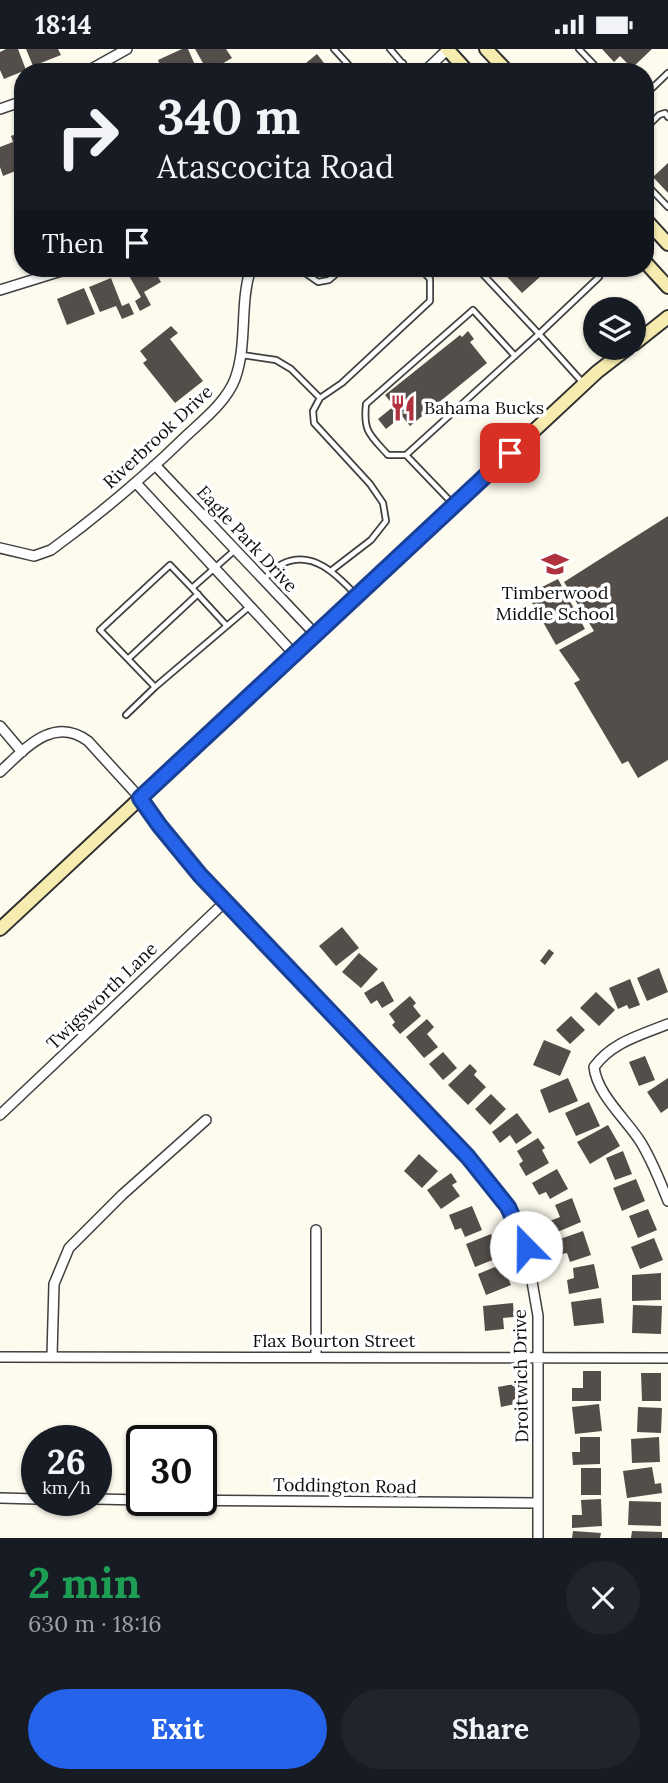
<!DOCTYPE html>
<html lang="en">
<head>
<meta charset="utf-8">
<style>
	body { margin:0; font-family:Lora,serif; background:#20242c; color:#f1f3f6; height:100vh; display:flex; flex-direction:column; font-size:26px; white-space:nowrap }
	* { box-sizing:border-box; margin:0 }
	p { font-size:23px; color:#9ea1a6 }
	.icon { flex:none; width:38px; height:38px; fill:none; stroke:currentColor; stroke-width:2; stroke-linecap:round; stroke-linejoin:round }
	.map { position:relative; height:1489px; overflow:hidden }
	.drawer { display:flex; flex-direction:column; background:#171b24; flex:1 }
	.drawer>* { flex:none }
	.hud { position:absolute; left:14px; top:14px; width:640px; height:214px; border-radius:28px; box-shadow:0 2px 5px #0004; background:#171b24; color:#f1f3f6; overflow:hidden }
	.fabs { position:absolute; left:583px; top:248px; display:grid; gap:14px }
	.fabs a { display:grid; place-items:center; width:63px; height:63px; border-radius:50%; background:#171b24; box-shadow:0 2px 5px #0004; font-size:35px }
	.speed { position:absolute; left:21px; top:1376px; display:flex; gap:14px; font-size:35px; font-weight:700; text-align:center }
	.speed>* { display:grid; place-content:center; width:91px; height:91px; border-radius:50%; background:#171b24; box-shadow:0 2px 5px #0004; line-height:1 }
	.speed small { font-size:18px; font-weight:400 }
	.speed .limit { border:4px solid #111; border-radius:10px; background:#fff; color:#111 }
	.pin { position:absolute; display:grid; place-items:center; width:60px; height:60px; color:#fff; margin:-30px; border-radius:14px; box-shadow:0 4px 10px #0006 }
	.me { position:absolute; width:77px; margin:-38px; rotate:338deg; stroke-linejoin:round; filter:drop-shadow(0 0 5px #0008) }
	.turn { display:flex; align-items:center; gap:24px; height:147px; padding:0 28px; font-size:32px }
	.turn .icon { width:91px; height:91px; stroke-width:2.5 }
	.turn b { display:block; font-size:49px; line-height:60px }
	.then { display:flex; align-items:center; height:66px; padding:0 28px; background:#0003; gap:14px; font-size:26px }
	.round { display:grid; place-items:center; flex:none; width:74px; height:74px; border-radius:37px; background:#20242c }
	.head { display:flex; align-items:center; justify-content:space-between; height:119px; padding:0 28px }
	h1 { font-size:42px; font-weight:800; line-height:52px; color:#1e9e55 }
	.cta { display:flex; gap:14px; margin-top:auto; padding:14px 28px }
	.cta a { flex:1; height:80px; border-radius:42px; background:#2563eb; color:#fff; font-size:28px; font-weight:800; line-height:80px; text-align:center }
	.cta a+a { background:#20242c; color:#f1f3f6 }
	.status { display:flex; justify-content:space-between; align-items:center; height:49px; padding:0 35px; background:#171b24; direction:ltr }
	.status svg { height:19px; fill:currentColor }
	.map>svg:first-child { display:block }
	.building { fill:#544e4a }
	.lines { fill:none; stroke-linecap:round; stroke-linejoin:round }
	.lane-casing { stroke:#404040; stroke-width:8 }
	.street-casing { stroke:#404040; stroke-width:12 }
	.secondary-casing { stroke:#2f2f2f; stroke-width:16 }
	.lane { stroke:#fff; stroke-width:4.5 }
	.street { stroke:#fff; stroke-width:9 }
	.secondary { stroke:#f7ecb0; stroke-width:12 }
	.route-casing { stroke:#184099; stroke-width:18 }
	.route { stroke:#2563eb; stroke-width:12 }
	.labels { text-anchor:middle; stroke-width:7; stroke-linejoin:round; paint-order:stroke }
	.poi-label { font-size:18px; fill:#0d0d0d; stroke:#fff; text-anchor:start }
	.street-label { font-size:18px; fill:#0d0d0d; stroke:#fff }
</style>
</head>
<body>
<div class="status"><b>18:14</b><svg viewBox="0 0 49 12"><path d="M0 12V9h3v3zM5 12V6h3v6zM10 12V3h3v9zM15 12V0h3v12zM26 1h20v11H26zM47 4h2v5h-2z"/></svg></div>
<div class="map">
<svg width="668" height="1489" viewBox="0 0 668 1489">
	<rect width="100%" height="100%" fill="#fdfaee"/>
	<path class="building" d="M6 0H18L26 21 4 30 0 21V3Z
		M26 0H58L61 6 33 17Z
		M182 0H188L198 23H163L158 11Z
		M195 0H226L232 9 208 23Z
		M602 0H652L632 19 620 7 614 13Z
		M317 5 331 23H295Z
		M21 83 23 119 3 127 0 118V98L13 93 11 87Z
		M668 114V144L653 128Z
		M134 219H153L161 233 144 243 151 256 140 262 135 252 141 248 127 223Z
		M499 219H550L522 244Z
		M111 229 122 257 129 254 134 265 122 270 116 257 100 263 89 238Z
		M84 239 95 265 67 276 57 250Z
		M171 277 178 284 170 290 203 332 175 354 143 314 147 311 140 302Z
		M468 282 474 290 470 293 487 314 410 377 402 367 386 380 378 370 394 357 385 346 460 286 462 288Z
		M668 467V711L638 729 628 712 622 715 574 634 580 631 559 601 594 582 564 533Z
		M558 530 585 580 556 596 530 550 542 544 540 539Z
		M342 878 359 899 336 917 319 897Z
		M549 900 554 904 545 916 540 912Z
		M359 904 378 920 361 939 342 923Z
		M659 919 668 943 647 952 637 929Z
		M630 930 640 956 629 960 627 956 618 960 609 939Z
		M383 932 394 952 382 959 377 951 371 955 364 944Z
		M596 943 615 961 599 977 580 959Z
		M410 947 416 954 413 957 421 967 400 985 392 976 395 973 389 965Z
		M571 967 585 981 570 995 556 981Z
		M427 970 434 978 427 985 438 998 424 1009 406 988Z
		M544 991 571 1002 560 1027 533 1016Z
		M443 1003 457 1019 443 1031 429 1015Z
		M645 1007 655 1031 639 1037 629 1013Z
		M470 1015 477 1022 474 1026 486 1038 468 1056 448 1036Z
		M568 1029 578 1052 549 1064 540 1041Z
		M668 1029V1059L661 1064 647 1043Z
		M491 1045 506 1060 490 1076 475 1060Z
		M589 1053 600 1077 576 1087 565 1064Z
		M517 1064 532 1084 516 1095 510 1086 500 1094 492 1083Z
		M608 1076 620 1097 590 1115 577 1093Z
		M538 1089 545 1099 542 1101 549 1114 526 1127 519 1115 523 1112 517 1102Z
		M623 1102 632 1125 615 1131 606 1109Z
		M419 1105 438 1122 422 1139 404 1122Z
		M557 1120 568 1140 550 1150 546 1143 539 1146 532 1134Z
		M451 1124 457 1133 452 1136 460 1147 441 1160 427 1141Z
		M636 1130 645 1152 622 1162 613 1139Z
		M572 1149 581 1173 555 1184 550 1172 560 1168 555 1156Z
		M472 1157 482 1181 465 1188 461 1179 455 1181 449 1166Z
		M648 1160 657 1181 638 1189 629 1167Z
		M583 1182 591 1206 570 1213 567 1204 562 1205 557 1191Z
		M491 1185 500 1208 475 1218 466 1195Z
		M654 1189 663 1211 640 1220 631 1198Z
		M502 1215 511 1236 486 1246 478 1225Z
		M594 1215 599 1239 569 1245 567 1231 574 1229 573 1219Z
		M661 1224V1251L632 1252V1226Z
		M601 1249 604 1274 574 1277 571 1253Z
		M513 1254 514 1268 503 1269 504 1280 485 1282 483 1257Z
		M633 1256 662 1257 661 1285 632 1284Z
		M583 1322H601V1352H572V1339H583Z
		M641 1324H661V1352H642Z
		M520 1334 524 1353 501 1358 498 1338Z
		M599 1355 602 1382 575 1385 572 1358Z
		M638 1358 662 1359 661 1384 637 1383Z
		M580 1388H600V1415L573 1416 572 1403H580Z
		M659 1388 660 1413 632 1414 631 1390Z
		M652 1418 655 1435 661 1434 662 1444 627 1449 623 1422Z
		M581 1419H601V1446H581Z
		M601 1450 602 1477 572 1479V1466H582L581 1451Z
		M629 1452 661 1453V1477L628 1476Z
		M573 1482 601 1484 600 1489H572Z
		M632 1482 662 1483V1489H631Z"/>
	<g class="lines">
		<g class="lane-casing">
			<path id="lane" d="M334 0 355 23
				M390 0 410 23
				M579 0 601 23
				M395 23 403 14
				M646 45 668 24
				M646 79 659 66 665 64 668 68
				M646 135 668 158
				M298 219 318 233 329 231 343 219
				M242 306 276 311 291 320 320 349 342 334 430 252V230L420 219
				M584 335 539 285 599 228 591 219
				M320 349 313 362 314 374 370 435 383 454 386 472 371 491 332 521
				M406 406H388C370 386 363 383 366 355L473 261 515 307
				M454 456 406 406 539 285 477 219
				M235 501 192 539 170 516 100 581 155 638 249 558
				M265 529C270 525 276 518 282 515 313 500 337 526 357 547
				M192 539 226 576
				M128 610 198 545
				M126 666 155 638"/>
		</g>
		<g class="street-casing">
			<path id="street" d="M86 23 127 0
				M424 23 448 0
				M0 60 23 52
				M0 241 71 219
				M155 416 316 586
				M136 434 295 606
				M0 499 34 507 51 501C99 466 144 428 186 387 204 370 226 353 235 330 248 294 239 255 251 219
				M0 677 22 703
				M0 723C25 700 53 666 88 692L140 749 159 776 200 826 443 1080 480 1123 515 1171 526 1198 538 1267V1489
				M668 975C641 986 612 993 594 1018 597 1045 625 1069 640 1092 652 1111 660 1132 668 1152
				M0 1066 226 852
				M52 1307 54 1235 69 1199 122 1146 206 1071
				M0 1308 668 1309
				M316 1308V1181
				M0 1449 37 1450
				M96 1450 142 1451
				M152 1451 537 1454"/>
		</g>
		<g class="secondary-casing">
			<path id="secondary" d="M447 0 468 23
				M486 0 508 23
				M646 171 668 195
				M646 214 668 238
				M634 295 668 268
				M0 880 597 323 628 299"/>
		</g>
		<use href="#lane" class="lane"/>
		<use href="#street" class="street"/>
		<use href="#secondary" class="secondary"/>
	</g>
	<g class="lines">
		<g class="route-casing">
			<path id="route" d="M510 404 140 749 159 776 200 826 468 1108 508 1158 526 1198"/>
		</g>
		<use href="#route" class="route"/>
	</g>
	<defs>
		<g id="restaurant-bare" transform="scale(2.1)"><path d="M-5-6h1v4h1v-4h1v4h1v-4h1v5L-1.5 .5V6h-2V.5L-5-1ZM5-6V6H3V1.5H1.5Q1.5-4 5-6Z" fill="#b0323f" stroke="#fff" stroke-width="2.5" paint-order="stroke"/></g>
		<g id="school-bare" transform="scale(2.1)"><path d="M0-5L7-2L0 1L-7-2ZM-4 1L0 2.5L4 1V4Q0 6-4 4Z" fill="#b0323f" stroke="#fff" stroke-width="2.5" paint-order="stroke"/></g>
	</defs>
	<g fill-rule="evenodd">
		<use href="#restaurant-bare" x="403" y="359"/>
		<use href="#school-bare" x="555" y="515"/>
	</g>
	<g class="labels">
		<g class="poi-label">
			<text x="424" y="365">Bahama Bucks</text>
			<text x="555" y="550" text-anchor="middle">Timberwood<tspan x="555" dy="21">Middle School</tspan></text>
		</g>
		<g class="street-label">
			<text transform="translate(158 388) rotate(-43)" y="6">Riverbrook Drive</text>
			<text transform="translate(247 490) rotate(47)" y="6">Eagle Park Drive</text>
			<text transform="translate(102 947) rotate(-44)" y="6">Twigsworth Lane</text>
			<text x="334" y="1298">Flax Bourton Street</text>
			<text transform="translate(521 1327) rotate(-91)" y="6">Droitwich Drive</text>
			<text transform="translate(345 1437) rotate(1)" y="6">Toddington Road</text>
		</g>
	</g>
</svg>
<div class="fabs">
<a><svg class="icon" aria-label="layers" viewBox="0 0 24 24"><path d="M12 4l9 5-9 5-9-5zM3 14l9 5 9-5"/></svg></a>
</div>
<div class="speed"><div>26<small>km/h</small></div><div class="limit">30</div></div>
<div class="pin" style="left:510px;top:404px;background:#d93025"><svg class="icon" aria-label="arrive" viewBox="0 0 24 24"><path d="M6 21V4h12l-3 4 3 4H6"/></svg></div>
<svg class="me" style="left:526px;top:1198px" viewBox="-20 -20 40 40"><circle r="19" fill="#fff"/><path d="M0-13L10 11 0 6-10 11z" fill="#2563eb"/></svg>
<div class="hud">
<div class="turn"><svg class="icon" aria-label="right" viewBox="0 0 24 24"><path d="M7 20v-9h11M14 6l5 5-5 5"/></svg><div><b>340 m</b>Atascocita Road</div></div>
<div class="then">Then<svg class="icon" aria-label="arrive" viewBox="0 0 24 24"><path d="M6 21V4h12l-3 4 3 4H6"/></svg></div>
</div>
</div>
<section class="drawer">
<div class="head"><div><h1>2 min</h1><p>630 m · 18:16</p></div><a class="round"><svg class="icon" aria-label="close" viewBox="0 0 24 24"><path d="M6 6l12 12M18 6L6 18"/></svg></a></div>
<div class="cta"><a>Exit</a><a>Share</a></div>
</section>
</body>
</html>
